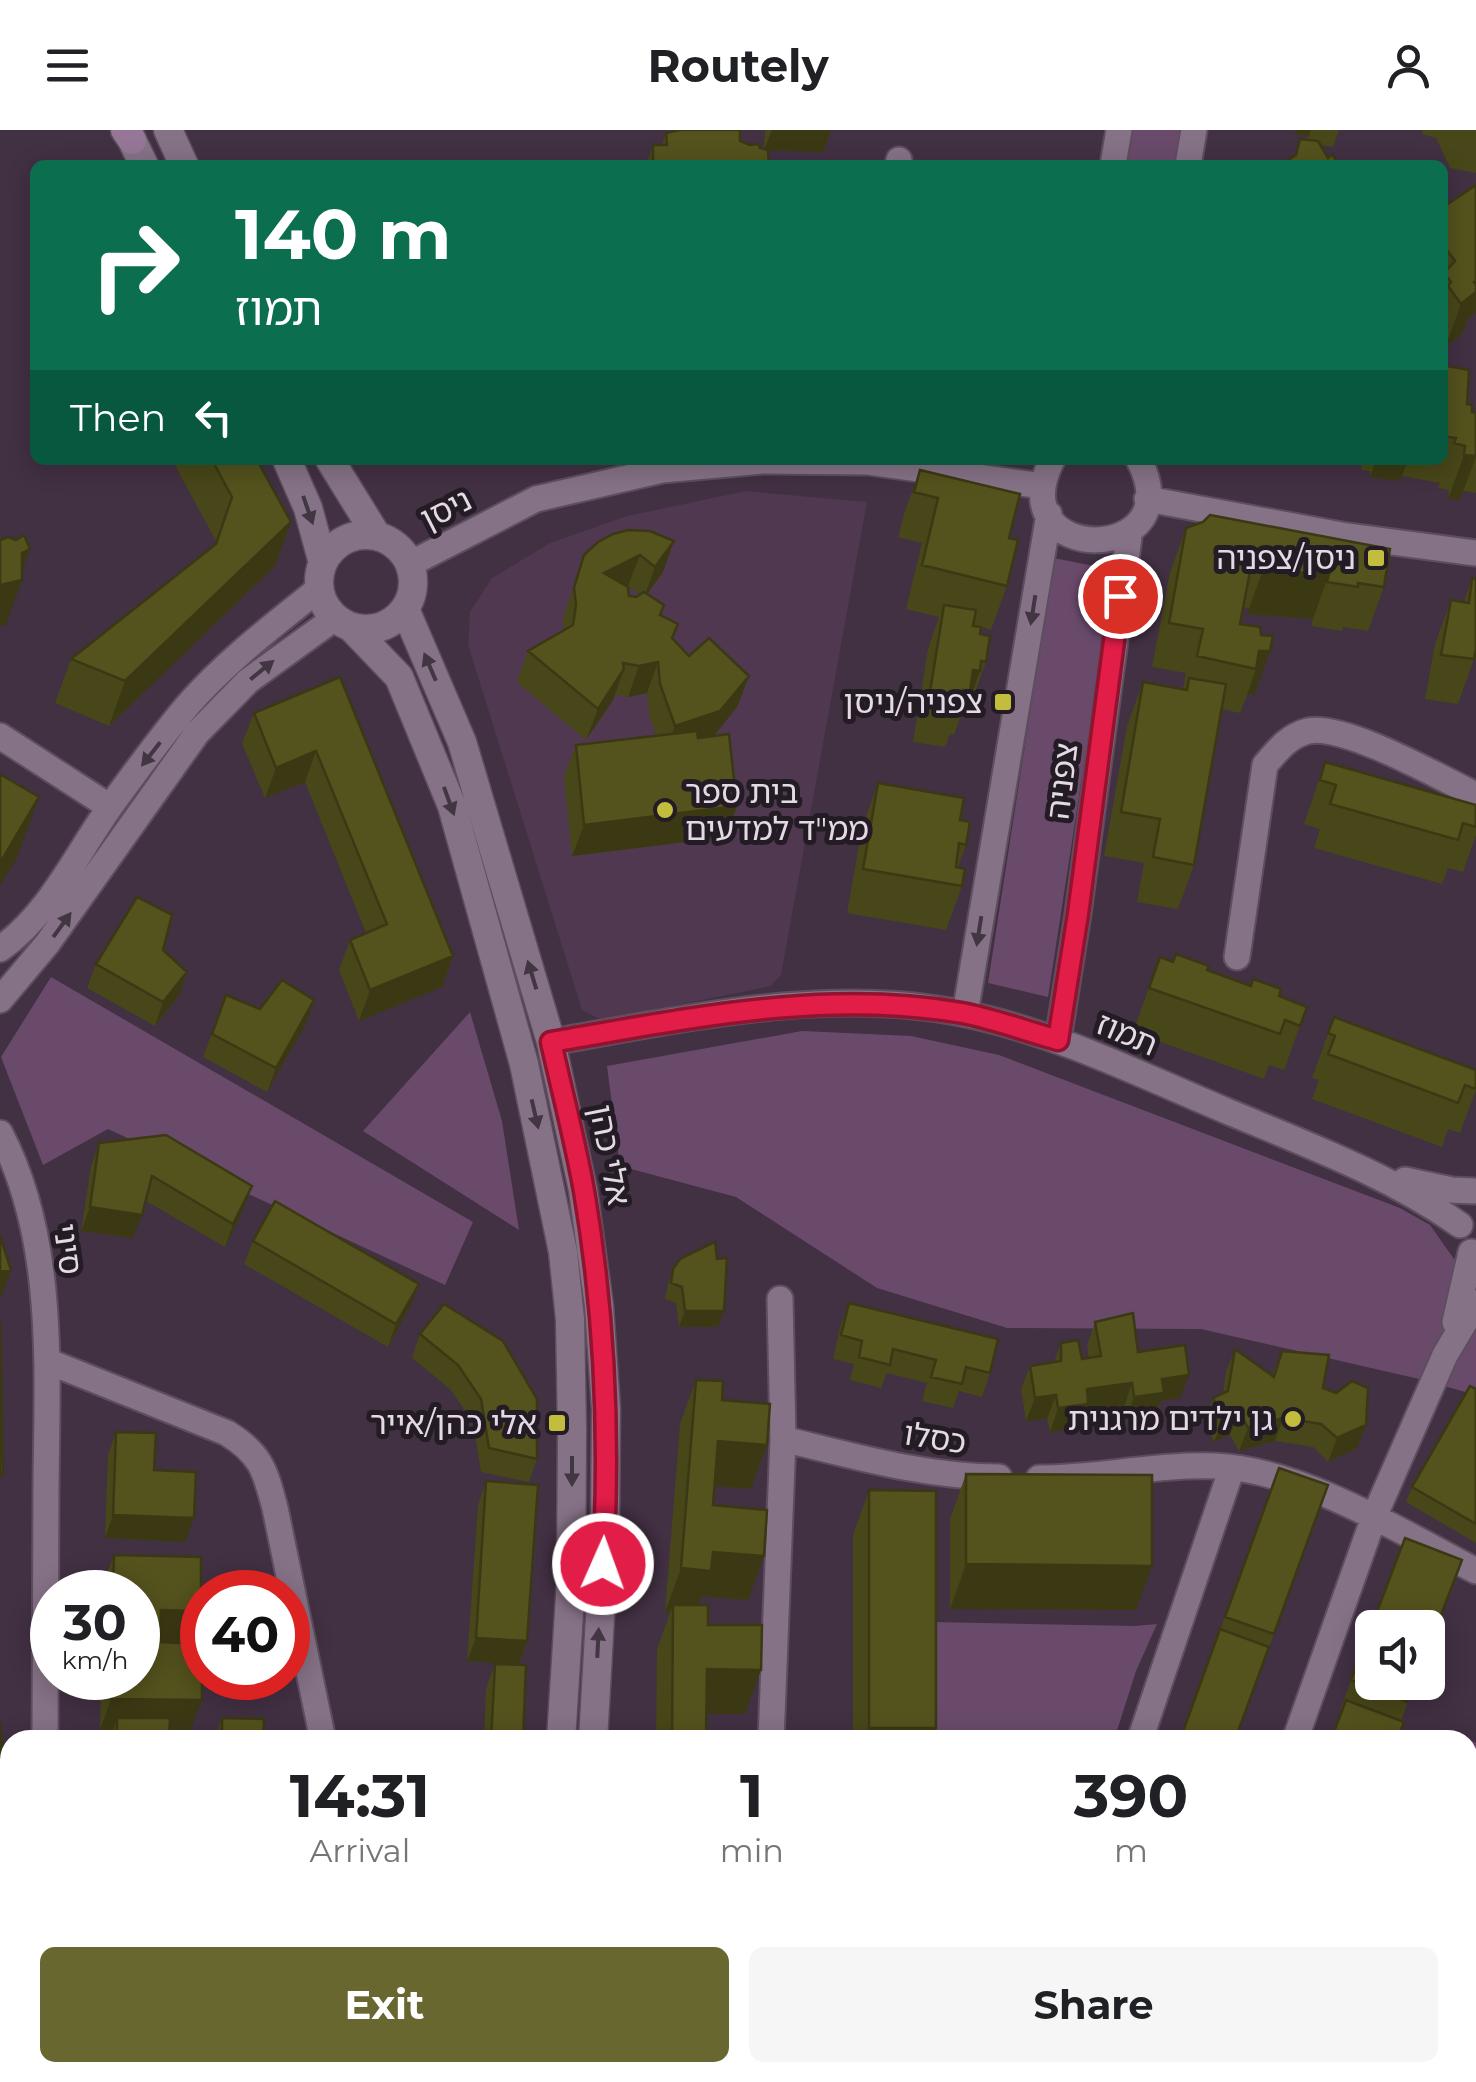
<!DOCTYPE html>
<html lang="en">
<head>
<meta charset="utf-8">
<style>
	body { margin:0; font-family:Montserrat,"Noto Sans Hebrew",sans-serif; background:#f6f6f6; color:#202124; height:100vh; display:flex; flex-direction:column; font-size:38px; white-space:nowrap }
	* { box-sizing:border-box; margin:0 }
	p { font-size:32px; color:#757577 }
	.icon { flex:none; width:55px; height:55px; fill:none; stroke:currentColor; stroke-width:2; stroke-linecap:round; stroke-linejoin:round }
	.map { position:relative; flex:1; overflow:hidden }
	.side { position:absolute; left:0px; top:1600px; width:1478px; height:352px; display:flex; flex-direction:column; background:#fff; border-radius:30px 30px 0 0; box-shadow:0 5px 25px #0003 }
	.side>* { flex:none }
	.top-card { position:absolute; left:30px; top:30px; width:1418px; height:305px; border-radius:15px; box-shadow:0 5px 25px #0003; background:#0b6e4f; color:#fff; overflow:hidden }
	.fabs { position:absolute; left:1355px; top:1480px; display:grid; gap:20px }
	.fabs a { display:grid; place-items:center; width:90px; height:90px; border-radius:15px; background:#fff; box-shadow:0 5px 25px #0003; font-size:50px }
	.speed { position:absolute; left:30px; top:1440px; display:flex; gap:20px; font-size:50px; font-weight:700; text-align:center }
	.speed>* { display:grid; place-content:center; width:130px; height:130px; border-radius:50%; background:#fff; box-shadow:0 5px 25px #0003; line-height:1 }
	.speed small { font-size:25px; font-weight:400 }
	.speed .limit { border:15px solid #d22; background:#fff; color:#111 }
	.pin { position:absolute; display:grid; place-items:center; width:85px; height:85px; color:#fff; margin:-42px; border:5px solid #fff; border-radius:50%; box-shadow:0 2px 10px #0007 }
	.me { position:absolute; width:110px; margin:-55px; rotate:2deg; stroke-linejoin:round; filter:drop-shadow(0 0 8px #0008) }
	.turn { display:flex; align-items:center; gap:35px; height:210px; padding:0 40px; font-size:45px }
	.turn .icon { width:130px; height:130px; stroke-width:2.5 }
	.turn b { display:block; font-size:70px; line-height:85px }
	.then { display:flex; align-items:center; height:95px; padding:0 40px; background:#0003; gap:20px; font-size:38px }
	.eta { display:flex; justify-content:space-evenly; align-items:center; height:170px; text-align:center }
	.eta b { font-size:60px; font-weight:700; line-height:70px }
	.button { display:flex; gap:20px; margin-top:auto; padding:20px 40px }
	.button a { flex:1; height:115px; border-radius:15px; background:#696730; color:#fff; font-size:40px; font-weight:700; line-height:115px; text-align:center }
	.button a+a { background:#f6f6f6; color:#202124 }
	header { display:flex; justify-content:space-between; align-items:center; height:130px; padding:0 40px; background:#fff; font-size:45px; font-weight:700 }
	.map>svg:first-child { display:block }
	.built { fill:#4f3850 }
	.green { fill:#6a4a6b }
	.lines { fill:none; stroke-linecap:round; stroke-linejoin:round }
	.minor-casing { stroke:#5d4e5e; stroke-width:29 }
	.tertiary-casing { stroke:#5d4e5e; stroke-width:31 }
	.secondary-casing { stroke:#5d4e5e; stroke-width:31 }
	.minor { stroke:#867287; stroke-width:25 }
	.tertiary { stroke:#867287; stroke-width:28 }
	.secondary { stroke:#957696; stroke-width:28 }
	.wall { fill:#484719; fill-rule:evenodd }
	.shaded-wall { fill:#3b3914 }
	.building { fill:#54521d; stroke:#3b3914; stroke-width:2.5 }
	.oneway { fill:#413642 }
	.route-casing { stroke:#92132f; stroke-width:25 }
	.route { stroke:#e11d48; stroke-width:18 }
	.poi-dot { fill:#c3bd3e; stroke:#241c24; stroke-width:4 }
	.labels { text-anchor:middle; stroke-width:10; stroke-linejoin:round; paint-order:stroke }
	.street-label { font-size:32px; fill:#e4d9e5; stroke:#241c24 }
	.poi-label { font-size:32px; fill:#e4d9e5; stroke:#241c24; text-anchor:end }
</style>
</head>
<body>
<header><svg class="icon" aria-label="menu" viewBox="0 0 24 24"><path d="M4 6h16M4 12h16M4 18h16"/></svg>Routely<svg class="icon" aria-label="person" viewBox="0 0 24 24"><circle cx="12" cy="8" r="4"/><path d="M4 21q1-7 8-7t8 7"/></svg></header>
<div class="map">
<svg width="1476" height="1952" viewBox="0 0 1476 1952">
	<rect width="100%" height="100%" fill="#423043"/>
	<path class="built" d="M746 361 867 372 781 845 771 856 602 890 582 880 468 515 470 482 492 448 550 413 627 386Z"/>
	<path class="green" d="M1132 0H1181L1176 35H1125Z
		M1054 428 1114 440 1048 867 988 853Z
		M51 847 473 1092 445 1155 108 999 43 1035 1 927Z
		M470 882 502 991 519 1100 363 1001Z
		M802 901 911 906 999 925 1400 1078 1430 1095 1454 1129 1476 1136V1265L1419 1249 1201 1199 1007 1198 877 1158 736 1067 620 1036 607 936Z
		M934 1492 1135 1496 1157 1494 1136 1541 1114 1610H934Z
		M1455 1601 1476 1613V1815L1468 1812V1610H1452Z"/>
	<g class="lines">
		<g class="minor-casing">
			<path id="minor" d="M898 35 899 30
				M1113 35 1119 0
				M1188 35 1194 0
				M1052 330C998 437 1194 436 1139 330
				M1147 369 1347 406 1476 423
				M410 434 536 369 662 340 762 331 868 332 1043 356
				M0 606 110 677
				M0 819C50 784 77 723 112 674 136 641 161 607 187 576 226 531 274 495 320 458
				M1237 827 1265 635C1277 621 1288 606 1308 601 1344 593 1441 648 1476 665
				M0 870 47 814 197 603 248 551 335 488
				M965 884 1049 384
				M1058 910 1078 784 1130 400
				M551 912C686 889 830 855 966 884 1057 903 1143 946 1229 982 1308 1015 1389 1045 1460 1095
				M0 1003C56 1110 47 1240 46 1357 46 1441 45 1526 45 1610
				M1405 1050 1452 1060 1474 1061
				M1455 1192 1471 1122
				M47 1231 227 1303C261 1324 265 1340 275 1378L323 1610
				M783 1309C854 1326 926 1347 999 1347
				M1039 1348C1098 1348 1156 1334 1215 1336 1300 1339 1402 1402 1476 1441
				M771 1610 783 1309 780 1169
				M1140 1610 1232 1338
				M1295 1610 1374 1387 1445 1225 1476 1173
				M0 1786 10 1785
				M1181 1942 1191 1952
				M1313 1942 1357 1952
				M746 1952V1942
				M1236 1952 1247 1942"/>
		</g>
		<g class="tertiary-casing">
			<path id="tertiary" d="M127 0 144 35
				M168 0 184 35
				M287 330 308 378 323 433
				M330 330 377 406
				M319 452a47 47 0 1 1 94 0a47 47 0 1 1-94 0Z
				M405 479 462 612 551 912 583 1060 599 1176 606 1279 605 1399 593 1610
				M351 497 399 547 452 676 524 934 563 1122 570 1189 572 1300 571 1451 561 1610
				M522 1952 523 1942
				M556 1952 557 1942"/>
		</g>
		<g class="secondary-casing">
			<path id="secondary" d="M125 0 132 10"/>
		</g>
		<use href="#minor" class="minor"/>
		<use href="#tertiary" class="tertiary"/>
		<use href="#secondary" class="secondary"/>
	</g>
	<path class="wall" d="M679 0H740V11L764 19 765 0H831L823 22 768 20 769 35H646L653 15H662L666 3 678 1Z
		M1296 0H1339L1333 17 1320 15 1328 28 1339 35H1286L1287 31 1294 27 1300 9 1307 10 1309 6 1294 4Z
		M1423 0H1476V43L1450 38 1436 8 1422 4Z
		M1442 78 1468 189 1463 203 1445 218 1442 214Z
		M1442 235 1472 282 1476 283V363L1464 361 1460 370 1448 369 1449 360 1438 358 1440 353 1402 346 1400 351 1370 347V341L1361 340 1363 330H1442Z
		M172 330H257L291 392 275 436 109 596 55 573 71 529 215 415 216 411Z
		M1262 330H1282L1281 335Z
		M920 340 1009 408 1007 456 991 500 981 497 980 504 986 532 970 576H967L964 585H961L954 605 950 604 945 617 913 612 928 519 939 487 906 479 922 413 898 407 904 384Z
		M1186 398 1384 457 1368 501 1343 497 1342 501 1311 496 1313 489 1247 484 1249 478 1243 477 1240 494 1260 497 1254 565H1247L1240 583 1222 579 1194 735 1178 779 1137 772 1144 733 1104 726 1127 596 1143 552 1183 559 1186 543 1152 537 1170 443Z
		M613 404 663 442 647 464 661 485 678 494 672 509 689 526 749 546 737 577 713 606 726 707 572 726 564 646 576 615 656 605 649 584 647 563 628 567 615 564 613 570 586 610 517 552 528 521 564 500 563 489 584 425ZM628 456 639 464 636 467 629 466 627 457Z
		M1472 448 1474 529 1458 574 1425 569 1435 514 1451 470 1464 472Z
		M340 547 453 826 442 857 359 891 339 840 350 810 366 803 305 652 265 668 242 613 254 583Z
		M1325 632 1476 675V705L1463 742 1448 738 1442 754 1314 718 1320 699 1304 694Z
		M878 653 960 690 966 715 958 737 962 756 946 800 847 783 862 698Z
		M163 820 187 842 179 866 155 896 87 858 96 834Z
		M1160 827 1207 840 1307 877 1284 940 1269 935 1264 949 1133 902Z
		M226 865 260 879 314 870 306 894 267 962 203 927Z
		M1334 887 1476 940V960L1460 1003 1448 999 1442 1017 1312 969 1319 950 1312 948Z
		M99 1013 243 1080 225 1117 146 1071 133 1108 81 1101 91 1036Z
		M253 1111 410 1177 388 1217 244 1134Z
		M717 1129 718 1197H679L676 1173 665 1169 668 1154 673 1139Z
		M849 1173 990 1243 982 1267 959 1261 953 1278 922 1271 927 1253 887 1243 881 1258 850 1250 854 1234 833 1229 840 1197Z
		M444 1174 537 1329 529 1352 481 1342 473 1292 450 1259 412 1228 420 1204Z
		M1095 1192 1138 1222 1180 1268 1161 1271 1155 1287 1126 1291 1124 1277 1086 1282 1080 1298 1050 1302 1047 1289 1026 1291 1021 1259 1030 1236 1054 1232 1061 1213 1082 1229 1089 1228 1087 1216Z
		M1235 1219 1272 1246 1282 1221 1323 1258 1357 1318 1328 1332 1313 1317 1275 1311 1239 1321 1230 1305 1214 1312 1205 1292 1213 1268 1223 1263 1226 1242Z
		M696 1250 722 1270 767 1315 751 1359 714 1356 713 1375 748 1470 702 1466 699 1475 745 1584H706V1606L753 1610H656L657 1519 670 1483 665 1482 680 1294Z
		M1476 1259V1413L1406 1372 1412 1357Z
		M116 1302 154 1340 185 1412 105 1408 108 1325Z
		M1279 1338 1328 1355 1258 1548 1180 1610Z
		M966 1344 1136 1480 950 1479V1389Z
		M486 1351 527 1511 519 1535 467 1531 478 1375Z
		M869 1360 932 1610H853V1405Z
		M114 1425 190 1512 161 1511 190 1601H170L169 1610H109L113 1600H100L101 1548H138V1462H102V1456Z
		M495 1534 523 1610H484L486 1558Z
		M1351 1550 1415 1552 1401 1591 1340 1581Z
		M222 1588 263 1610H214Z
		M1468 1833 1476 1836V1952H1449L1421 1942H1468Z
		M610 1942H720V1952H610Z
		M921 1942H979L976 1952H958Z
		M1014 1942H1070L1068 1952H1012Z"/>
	<path class="shaded-wall" d="M772 0H831L823 22 764 20Z
		M1296 0H1311L1309 6 1294 4Z
		M1476 151V183L1468 189 1463 203 1445 218 1461 174Z
		M1464 325 1476 327 1460 370 1448 369Z
		M1376 330H1408L1400 351 1370 347Z
		M291 392 275 436 109 596 125 551Z
		M674 411 663 442 644 468 655 437Z
		M30 419 18 451 22 450 6 495 0 496V455L22 423Z
		M640 425 628 456 593 474 604 443Z
		M1263 440 1329 444 1313 489 1247 484Z
		M1259 521H1270L1254 565H1247L1256 539Z
		M658 532 647 563 628 567 639 536Z
		M624 539 613 570 586 610 598 579Z
		M973 540 980 541 964 585H961L970 561Z
		M749 546 737 577 709 612 663 627 675 596Z
		M316 621 305 652 265 668 276 638Z
		M39 667 17 728 0 756V733Z
		M737 676 726 707 572 726 584 695Z
		M453 826 442 857 359 891 370 860Z
		M187 842 179 866 155 896 163 872Z
		M314 870 306 894 267 962 276 938Z
		M252 1056 243 1080 225 1117 233 1094Z
		M90 1077 142 1085 133 1108 81 1101Z
		M11 1140 0 1170V1142Z
		M419 1154 410 1177 388 1217 396 1194Z
		M685 1181H724L718 1197H679Z
		M1189 1245 1180 1268 1161 1271 1155 1287 1126 1291 1134 1267 1162 1249Z
		M1132 1253 1124 1277 1086 1282 1080 1298 1050 1302 1058 1278 1087 1259Z
		M1056 1265 1047 1289 1026 1291 1035 1268Z
		M1239 1281 1230 1305 1214 1312 1223 1289Z
		M1283 1288 1275 1311 1239 1321 1248 1298Z
		M1366 1295 1357 1318 1328 1332 1337 1308Z
		M718 1311 767 1315 751 1359 702 1355Z
		M113 1385 194 1388 185 1412 105 1408Z
		M713 1422 764 1426 748 1470 702 1466 695 1485 673 1475 670 1483 665 1482 681 1438Z
		M966 1434 1152 1436 1136 1480 950 1479Z
		M161 1480 201 1481 190 1512 150 1511Z
		M476 1508 527 1511 519 1535 467 1531Z
		M707 1539 761 1540 745 1584H691Z
		M111 1569 202 1570 190 1601 117 1600V1588L113 1600H100Z
		M869 1598H936L932 1610H865Z
		M10 1724V1729L0 1755V1725Z"/>
	<path class="building" d="M680 0H740V11L750 15 759 14 760 18 768 20 769 35H653V15H667L666 3Z
		M1300 9 1318 11 1328 28 1332 24 1339 35H1290L1287 31 1296 25Z
		M1476 55V151L1474 152 1476 155V162L1461 174 1448 156 1451 152 1444 143 1455 131 1444 116 1442 118V78Z
		M1442 235 1469 240 1467 274 1472 275V282L1476 283V326L1464 325 1465 316 1454 313 1456 308 1442 306Z
		M212 330H257L291 392 125 551 71 529 216 414 232 367Z
		M920 340 1020 364 1009 408 1018 410 1007 456 922 435 938 368 914 362Z
		M1210 385 1390 419 1384 457 1358 453V457L1327 452 1329 444 1263 440 1265 434 1252 431 1240 494 1260 497 1261 505 1273 506 1270 521H1259L1256 539 1197 526 1203 499 1169 493 1186 398 1203 392Z
		M628 400 650 401 674 411 655 437 640 425 604 443 628 457 629 466 636 467 644 462 664 475 660 485 678 494 672 508 689 526 709 508 749 546 720 581 675 596 660 554 658 532 639 536 623 533 624 539 598 579 528 521 573 495 576 475 574 458 584 425 598 412 613 404Z
		M24 405 30 419 22 423V450L0 455V410L8 407 16 410Z
		M1472 448 1476 449V519L1474 529 1441 525 1451 470 1469 473Z
		M944 475 976 480 973 496 981 497 980 504 990 506 986 532 981 531 980 541 973 540 970 561 963 560 961 572 929 568Z
		M340 547 453 826 370 860 350 810 387 794 316 621 276 638 254 583Z
		M1189 548 1226 554 1194 735 1153 727 1160 689 1121 682 1143 552 1187 560Z
		M697 601 698 608 729 604 737 676 584 695 576 615Z
		M1325 632 1476 675V697L1463 693 1458 710 1330 674 1336 655 1320 650Z
		M0 644 39 667 0 733Z
		M878 653 964 668 960 690 970 692 966 715 959 713 956 737 965 739 962 756 863 739Z
		M137 767 172 785 163 820 187 842 163 872 96 834Z
		M1176 824 1209 836 1207 840 1251 856 1253 849 1281 859 1279 866 1307 877 1300 896 1285 890 1280 904 1149 858 1160 827 1173 832Z
		M282 850 314 870 276 938 212 904 226 865 260 879Z
		M1334 887 1476 940V959L1465 955 1458 973 1328 924 1335 906 1328 903Z
		M166 1005 252 1056 233 1094 152 1046 142 1085 90 1077 99 1013Z
		M275 1071 419 1154 396 1194 253 1111Z
		M0 1106 11 1140 0 1142Z
		M715 1112 717 1129 727 1128 724 1181H685L682 1157 671 1153 673 1139 680 1129Z
		M849 1173 998 1209 990 1243 966 1237 962 1254 931 1247 936 1230 893 1219 890 1235 859 1227 862 1211 841 1205Z
		M444 1174 503 1211 537 1269V1329L489 1318 481 1269 458 1235 420 1204Z
		M1133 1183 1138 1222 1185 1215 1189 1245 1162 1249 1164 1263 1134 1267 1132 1253 1087 1259 1088 1274 1058 1278 1056 1265 1035 1268 1030 1236 1061 1231V1213L1078 1210 1082 1229 1101 1226 1095 1192Z
		M0 1191 3 1344H0Z
		M1235 1219 1274 1247 1282 1221 1329 1225 1323 1258 1336 1263 1352 1251 1368 1258 1366 1295 1337 1308 1321 1294 1283 1288 1248 1298 1239 1281 1223 1289 1213 1268 1228 1261Z
		M696 1250 723 1251 722 1270 770 1274 767 1315 718 1311 713 1375 767 1380 764 1426 713 1422 711 1441 681 1438Z
		M1470 1256 1476 1259V1394L1412 1357Z
		M116 1302 156 1303 154 1340 196 1342 194 1388 113 1385Z
		M1279 1338 1328 1355 1274 1504 1225 1487Z
		M966 1344 1152 1345V1436L966 1434Z
		M486 1351 538 1355 527 1511 476 1508Z
		M869 1360 936 1361V1598H869Z
		M1405 1408 1462 1430 1428 1519V1498H1372V1552H1415L1407 1572 1351 1550Z
		M114 1425 201 1427V1481L161 1480 160 1512 202 1514V1570L111 1569 112 1548H138V1462H113Z
		M673 1475H708V1495H762L761 1540 707 1539 706 1606 753 1607V1610H672Z
		M1220 1499 1269 1517 1235 1610H1180Z
		M495 1534 526 1535 523 1610H491Z
		M1346 1570 1404 1592 1397 1610H1331Z
		M117 1588H170L169 1610H117Z
		M222 1588 264 1589 263 1610H222Z
		M0 1592 10 1703V1724L0 1725Z
		M1468 1833 1476 1836V1911L1468 1908Z
		M624 1942H720V1952H624Z
		M1021 1942H1070L1068 1952H1019Z"/>
	<defs><path id="oneway-solid" d="M-6-.8H1V-3.2L6.5 0L1 3.2V.8H-6Z" transform="scale(2.5)"/></defs>
	<g class="oneway">
		<use href="#oneway-solid" transform="translate(308 380) rotate(71)"/>
		<use href="#oneway-solid" transform="translate(1033 480) rotate(99)"/>
		<use href="#oneway-solid" transform="translate(430 537) rotate(-113)"/>
		<use href="#oneway-solid" transform="translate(262 540) rotate(-39)"/>
		<use href="#oneway-solid" transform="translate(151 624) rotate(128)"/>
		<use href="#oneway-solid" transform="translate(449 671) rotate(70)"/>
		<use href="#oneway-solid" transform="translate(62 795) rotate(-54)"/>
		<use href="#oneway-solid" transform="translate(979 801) rotate(99)"/>
		<use href="#oneway-solid" transform="translate(532 845) rotate(-107)"/>
		<use href="#oneway-solid" transform="translate(535 984) rotate(77)"/>
		<use href="#oneway-solid" transform="translate(572 1341) rotate(90)"/>
		<use href="#oneway-solid" transform="translate(598 1513) rotate(-87)"/>
	</g>
	<g class="lines">
		<g class="route-casing">
			<path id="route" d="M603 1434C610 1310 605 1184 584 1061 575 1011 562 961 551 912 687 889 824 859 962 883 994 889 1026 901 1058 910L1078 784 1120 466"/>
		</g>
		<use href="#route" class="route"/>
	</g>
	<g class="poi-dot">
		<rect x="1366" y="418" width="20" height="20" rx="5"/>
		<rect x="993" y="562" width="20" height="20" rx="5"/>
		<circle cx="665" cy="680" r="10"/>
		<circle cx="1293" cy="1289" r="10"/>
		<rect x="547" y="1283" width="20" height="20" rx="5"/>
	</g>
	<g class="labels">
		<g class="street-label">
			<text transform="translate(446 379) rotate(-27)" y="11">ניסן</text>
			<text transform="translate(1062 651) rotate(-83)" y="11">צפניה</text>
			<text transform="translate(1127 904) rotate(23)" y="11">תמוז</text>
			<text transform="translate(610 1025) rotate(79)" y="11">אלי כהן</text>
			<text transform="translate(68 1119) rotate(82)" y="11">סיני</text>
			<text transform="translate(935 1308) rotate(9)" y="11">כסלו</text>
		</g>
		<g class="poi-label">
			<text x="1356" y="439">ניסן/צפניה</text>
			<text x="983" y="583">צפניה/ניסן</text>
			<text x="685" y="673" text-anchor="start">בית ספר<tspan x="685" dy="37">ממ"ד למדעים</tspan></text>
			<text x="1273" y="1300">גן ילדים מרגנית</text>
			<text x="537" y="1304">אלי כהן/אייר</text>
		</g>
	</g>
</svg>
<div class="fabs">
<a><svg class="icon" aria-label="sound" viewBox="0 0 24 24"><path d="M4 9h4l5-4v14l-5-4H4zM17 9q2 3 0 6"/></svg></a>
</div>
<div class="speed"><div>30<small>km/h</small></div><div class="limit">40</div></div>
<div class="pin" style="left:1120px;top:466px;background:#d93025"><svg class="icon" aria-label="arrive" viewBox="0 0 24 24"><path d="M6 21V4h12l-3 4 3 4H6"/></svg></div>
<svg class="me" style="left:603px;top:1434px" viewBox="-20 -20 40 40"><circle r="17" fill="#e11d48" stroke="#fff" stroke-width="3"/><path d="M0-11L8 9 0 5-8 9z" fill="#fff"/></svg>
<div class="top-card">
<div class="turn"><svg class="icon" aria-label="right" viewBox="0 0 24 24"><path d="M7 20v-9h11M14 6l5 5-5 5"/></svg><div><b>140 m</b>תמוז</div></div>
<div class="then">Then<svg class="icon" aria-label="left" viewBox="0 0 24 24"><path d="M17 20v-9H6M10 6l-5 5 5 5"/></svg></div>
</div>
<section class="side">
<div class="eta">
<div><b>14:31</b><p>Arrival</p></div>
<div><b>1</b><p>min</p></div>
<div><b>390</b><p>m</p></div>
</div>
<div class="button"><a>Exit</a><a>Share</a></div>
</section>
</div>
</body>
</html>
